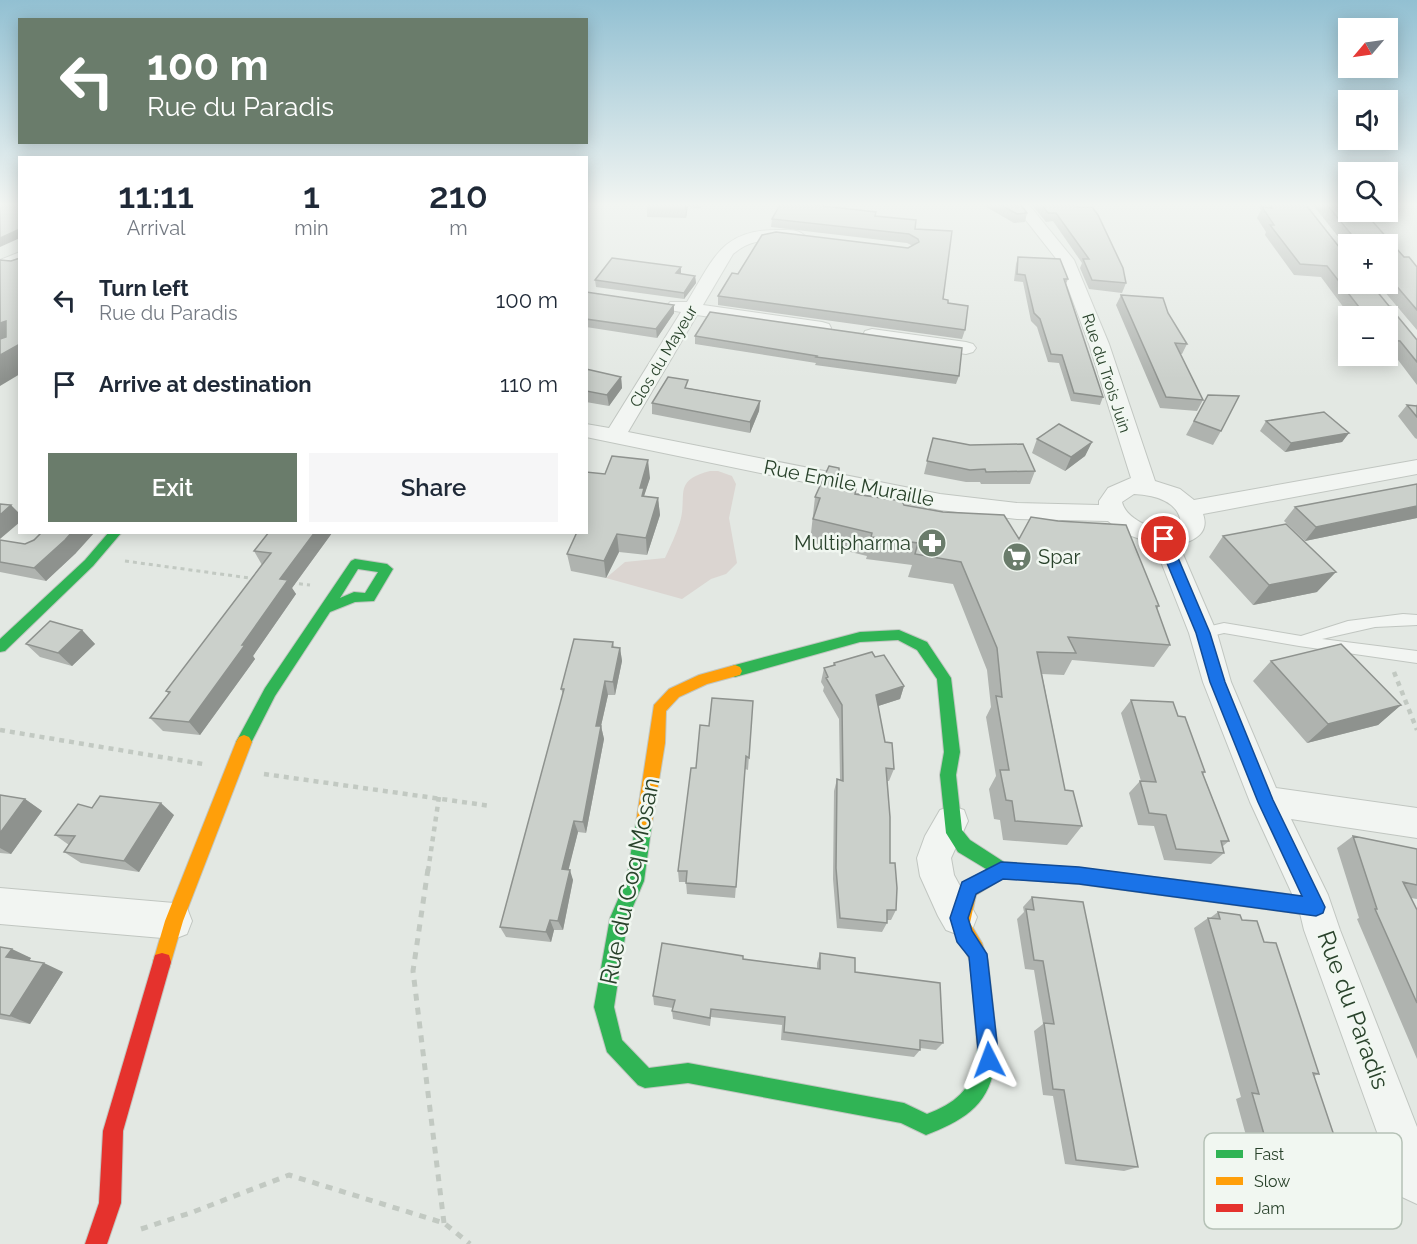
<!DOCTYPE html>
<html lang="en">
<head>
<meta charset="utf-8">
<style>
	body { margin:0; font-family:Raleway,sans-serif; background:#f6f6f7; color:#1f2937; height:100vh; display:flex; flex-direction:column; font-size:22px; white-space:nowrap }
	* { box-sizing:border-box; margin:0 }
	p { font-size:20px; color:#747a83 }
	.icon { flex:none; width:33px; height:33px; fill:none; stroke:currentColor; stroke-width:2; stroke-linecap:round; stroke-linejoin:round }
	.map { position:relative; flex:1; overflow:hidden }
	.sheet { position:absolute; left:18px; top:156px; width:570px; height:378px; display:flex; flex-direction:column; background:#fff; border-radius:0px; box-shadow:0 3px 15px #0003 }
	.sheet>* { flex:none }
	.banner { position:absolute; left:18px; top:18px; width:570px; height:126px; border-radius:0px; box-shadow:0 3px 15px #0003; background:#6a7c6b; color:#fff; overflow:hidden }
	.needle { width:39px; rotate:241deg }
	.controls { position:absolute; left:1338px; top:18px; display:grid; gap:12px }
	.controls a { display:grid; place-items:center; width:60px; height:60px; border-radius:0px; background:#fff; box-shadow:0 3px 15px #0003; font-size:30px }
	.pin { position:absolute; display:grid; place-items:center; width:51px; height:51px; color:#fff; margin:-26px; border:3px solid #fff; border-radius:50%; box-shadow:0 2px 6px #0007 }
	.me { position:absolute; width:66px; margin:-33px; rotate:357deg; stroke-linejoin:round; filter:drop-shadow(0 0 4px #0008) }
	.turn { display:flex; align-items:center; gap:21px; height:126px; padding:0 30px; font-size:27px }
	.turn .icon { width:78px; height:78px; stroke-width:2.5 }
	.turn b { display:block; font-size:42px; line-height:51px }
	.eta { display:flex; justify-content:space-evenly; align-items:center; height:102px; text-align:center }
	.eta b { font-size:36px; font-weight:600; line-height:42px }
	.button { display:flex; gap:12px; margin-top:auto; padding:12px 30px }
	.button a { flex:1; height:69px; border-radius:0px; background:#6a7c6b; color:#fff; font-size:24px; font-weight:600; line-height:69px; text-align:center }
	.button a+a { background:#f6f6f7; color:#1f2937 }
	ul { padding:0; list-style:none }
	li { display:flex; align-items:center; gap:18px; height:84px; padding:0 30px }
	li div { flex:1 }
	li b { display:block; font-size:22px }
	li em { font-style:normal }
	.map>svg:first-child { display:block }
	.green { fill:#dbd5d1 }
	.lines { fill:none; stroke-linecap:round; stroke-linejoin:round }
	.lane-casing { stroke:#c1c6c1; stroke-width:2 }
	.street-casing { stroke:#c1c6c1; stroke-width:2 }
	.fast-casing { stroke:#c1c6c1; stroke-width:2 }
	.slow-casing { stroke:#c1c6c1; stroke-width:2 }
	.jam-casing { stroke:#c1c6c1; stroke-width:2 }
	.path-far2 { stroke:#c2c9c2; stroke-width:3; stroke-dasharray:4 4; stroke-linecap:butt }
	.path-far1 { stroke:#c2c9c2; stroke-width:4.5; stroke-dasharray:5 5; stroke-linecap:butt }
	.path { stroke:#c2c9c2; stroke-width:5; stroke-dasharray:7 7; stroke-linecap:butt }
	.lane { fill:#f2f5f2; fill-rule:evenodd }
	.street { fill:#f2f5f2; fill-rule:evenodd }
	.fast { fill:#30b455; fill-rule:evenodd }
	.slow { fill:#ff9f0a; fill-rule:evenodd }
	.jam { fill:#e5322d; fill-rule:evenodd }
	.wall { fill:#afb3af }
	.shaded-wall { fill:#8e928e }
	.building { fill:#cbd0cb; stroke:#8e928e; stroke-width:1.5 }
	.route { fill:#1a73e8; stroke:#114b97; stroke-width:1.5 }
	.labels { text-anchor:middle; stroke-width:5; stroke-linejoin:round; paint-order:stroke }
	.far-street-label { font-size:16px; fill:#29422b; stroke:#f1f7f1 }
	.street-label { font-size:20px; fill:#29422b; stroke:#f1f7f1 }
	.poi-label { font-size:20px; fill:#29422b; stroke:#f1f7f1; text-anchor:end }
	.near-street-label { font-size:24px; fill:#29422b; stroke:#f1f7f1 }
	.key { fill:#f1f7f1; stroke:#b5c1b6; stroke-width:1.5 }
	.key-label { font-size:16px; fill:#29422b }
</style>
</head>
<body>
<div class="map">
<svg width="1417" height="1244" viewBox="0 0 1417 1244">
	<rect width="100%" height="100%" fill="#e3e8e3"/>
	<path class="green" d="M710 471H718L732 476 736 484 729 518 737 563 726 574 711 579 682 599 606 578 625 562 665 558C670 547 676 535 680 522 688 494 672 481 710 471Z"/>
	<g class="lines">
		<g class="lane-casing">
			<path id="lane" d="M20 252V257L6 263 5 266 10 270H20V276L5 275 0 270V260Z
				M1403 614 1417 615V625L1375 627 1322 639 1417 651V663L1299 646 1224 633 1203 638 1198 637 1196 633 1198 629 1224 623 1301 636 1348 621Z"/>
		</g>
		<g class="street-casing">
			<path id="street" d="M1014 205H1029L1074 260 1109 344 1155 481 1180 489 1194 500 1417 460V474L1203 514C1210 533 1194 541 1179 545L1217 633 1231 682 1276 788 1417 808V838L1291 819 1328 895 1340 930 1417 1127V1204L1402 1197 1395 1182 1304 930 1299 909 1250 802 1203 682 1189 633 1154 544 1123 533 1108 521 1017 519 940 510 586 437V424L609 428 681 312 670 310 667 306 670 302H687C713 260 721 229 779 230 788 230 799 229 805 236L803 239C776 246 759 232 733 254L703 305 822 322 829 324 831 328 829 332 822 334 697 315 628 432 940 494 1017 503 1099 505V501L1108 488 1131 478 1089 344 1058 261ZM1134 494C1154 495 1181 501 1181 526 1164 537 1126 521 1122 502Z
				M872 329 966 342 973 344 976 348 973 352 966 354 865 339 863 335 865 331Z
				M952 806 964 810 968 821 951 858 954 875 977 917 972 930 959 935 946 930 938 916 920 876 917 858 925 836 940 810Z
				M0 888 174 903 187 908 192 921 187 934 174 939 0 924Z"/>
		</g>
		<g class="fast-casing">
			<path id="fast" d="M109 532H122L93 566 5 651 0 652V639L85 560Z
				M355 559 387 564 393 569 374 601 355 602 330 612 275 696 249 747 244 749 239 747 236 742 265 688 351 561ZM358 569 378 572 365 593 354 592 340 598Z
				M899 630 927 642 951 678 960 752 956 775 962 830 970 840 1004 862 1079 868 1220 885 1226 888 1229 894 1226 900 1220 903 1079 884 1001 878 958 852 946 833 940 775 944 752 937 679 917 650 898 640 860 642 735 677 730 675 728 671 730 667 735 665 860 632Z
				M644 815 650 818 652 823 644 881 628 918 614 1007 622 1040 649 1068 688 1063 904 1103 927 1114C954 1104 972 1090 976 1060 977 1051 977 1044 980 1036L987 1033 994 1036C998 1046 996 1057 994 1068 988 1107 960 1122 926 1135L901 1123 688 1083 645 1088 638 1085 607 1052 594 1007 610 918 626 881 636 823 638 818Z"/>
		</g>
		<g class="slow-casing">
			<path id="slow" d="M735 665 740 667 742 671 740 675 707 684 679 697 666 711 665 743 652 823 650 828 644 831 638 828 636 823 654 705 669 689 699 675Z
				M244 735 249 737 252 742 183 921 171 962 169 969 162 971 155 969 153 962 165 921 236 742 239 737Z
				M1001 862 1007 864 1010 870 1007 876 976 895 970 923 982 943 988 961 997 1043 994 1050 987 1053 980 1050 977 1043 970 961 953 923 955 904 963 883Z
				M1220 885 1316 898 1322 901 1325 907 1322 913 1316 916 1220 903 1214 900 1211 894 1214 888Z"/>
		</g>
		<g class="jam-casing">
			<path id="jam" d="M162 953 169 955 171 962 123 1131 121 1203 107 1244H85L99 1203 103 1131 153 962 155 955Z"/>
		</g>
		<path class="path-far2" d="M125 561 257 579
			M291 583 310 585"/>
		<path class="path-far1" d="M1394 672 1417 730
			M0 730 203 764
			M264 774 491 806
			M428 871 439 797"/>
		<path class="path" d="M428 869 413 971 444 1223
			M141 1229 193 1212 289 1175 444 1223 470 1244"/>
		<use href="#lane" class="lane"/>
		<use href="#street" class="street"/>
		<use href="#fast" class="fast"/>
		<use href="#slow" class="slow"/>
		<use href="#jam" class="jam"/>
	</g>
	<path class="wall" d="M647 205H701V208L688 207 686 218 647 217Z
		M983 205H1021L1027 213 1025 222 1014 223Z
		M1032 205H1076L1126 283 1122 293 1089 289 1080 268 1082 263 1053 221 1046 222Z
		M1257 205H1306L1347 257 1417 340V385L1392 352 1388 351V316H1350L1321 277 1294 275 1265 235 1266 232 1257 218 1261 210Z
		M1313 205H1348L1378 213 1372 222 1404 257 1417 267V330L1378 284H1388V244H1348V249Z
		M876 216 915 229 943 299 948 303 965 330 962 339 718 305V296L738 274 908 248 913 246 907 243 771 227 772 219Z
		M1018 257 1068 279 1066 284 1103 397 1100 405 1071 401 1059 363 1048 362 1037 327 1031 321 1023 282 1014 281 1016 264Z
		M681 273 680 274 695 276 696 283 684 299 596 287 595 280Z
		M586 292 674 305V313L657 338 586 327Z
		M1121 295 1168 313 1187 344 1182 354H1180L1203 400 1197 411 1160 408 1116 305Z
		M695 336 959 376 956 384 815 365 816 363 695 344Z
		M586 369 621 377 622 388 609 406 586 402Z
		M688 388 760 401 759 411 750 433 652 414V403Z
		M1208 395 1221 431 1213 445 1186 435Z
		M1417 404V439L1415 438 1398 416 1407 405 1416 406Z
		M1266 421 1349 433 1342 442 1285 452 1260 431Z
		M933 438 1035 471 1030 484H981L980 482H966L924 474Z
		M1037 439 1092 442 1085 456 1065 471 1032 453Z
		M605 474 650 478 644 496 658 498 660 515 647 555 619 552 606 578 571 571 567 554Z
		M839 485 855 494 904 505 1019 539 1159 606 1157 609 1170 645 1154 667 1072 660 1064 675 1042 674 1065 790 1082 826 1067 845 1003 840 1000 820 994 819 989 789 996 776 986 717 991 707 987 670 953 584 908 577 912 565 866 559 867 556 810 542 815 497Z
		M1295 507 1417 518 1305 541 1284 521Z
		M269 532 332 533 292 588 296 594 253 656 255 659 200 735 163 731 150 718 169 694 166 691 262 565 254 551Z
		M1223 536 1317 592 1253 605 1209 557Z
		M0 540 76 553 46 581 0 572Z
		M82 630 95 644 72 666 40 657 26 644Z
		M613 642 614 647 620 648 622 661 615 695H608L601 726 604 739 586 833 578 832 568 870 573 880 563 930H554L551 942 506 937 500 927 563 694 561 689Z
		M875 657 904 686 900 699 878 706 885 742 894 769 889 781H887L890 863 896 910 891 920H887V923L882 932 837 928 833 879 834 791 837 779 840 780 839 719 823 691 824 687 821 682 824 668 833 665 834 663Z
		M1271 661 1401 705 1378 725 1307 743 1253 681Z
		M1131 700 1178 716 1205 772 1203 774 1229 841 1223 846 1224 853 1211 864 1164 860 1154 826 1138 825 1129 793 1140 781H1141L1121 713Z
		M753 701 748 770 745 769 735 898 687 894 686 882H679L678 871 696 768 709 726Z
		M0 795 25 799 42 811 11 854 0 853Z
		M92 808 174 815 139 872 81 863 64 852 69 845 55 835Z
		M1353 836 1417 849V899L1411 898 1417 910V1059L1357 919 1359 918 1337 848Z
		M1032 897 1138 1167 1124 1171 1065 1164 1053 1096 1043 1095 1034 1031 1043 1024 1034 970 1025 969 1017 919 1024 912 1023 907Z
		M1218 912 1242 920 1264 942 1319 1074 1314 1076 1353 1192 1343 1193 1348 1211 1327 1214 1265 1205 1236 1099 1241 1097 1194 928 1208 918H1210Z
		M0 947 31 958 29 961 63 972 30 1024 0 1019Z
		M820 953 855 972 943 1043 936 1050 920 1048V1050L914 1057 781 1040 782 1025 711 1017 710 1026 673 1019 672 1011 673 1008 654 1005 653 996 743 959 817 968V963Z"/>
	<path class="shaded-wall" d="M685 205H688L686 218Z
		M20 229V238L0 247V238Z
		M681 267V273L676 280V273Z
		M695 276 696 283 684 299V293Z
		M674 305V313L657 338 656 329Z
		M6 321 20 340 0 349V323Z
		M20 344V374L0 386V355Z
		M621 377 622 388 609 406 607 395Z
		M760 401 759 411 750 433V422Z
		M1349 433 1342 442 1285 452 1291 443Z
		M1092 442 1085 456 1065 471 1071 457Z
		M648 460 650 478 644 496 645 506 640 488Z
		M658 498 660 515 647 555 646 538Z
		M11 505 20 514V522L0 539V515Z
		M1417 506V518L1305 541 1316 527Z
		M72 532H95L76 553 46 581 34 568Z
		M315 532 332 533 292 588 296 594 253 656 255 659 200 735 189 722 242 645 280 579Z
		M617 534 619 552 606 578 604 561Z
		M1336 572 1317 592 1253 605 1269 585Z
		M82 630 95 644 72 666 58 653Z
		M620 648 622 661 615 695 613 682Z
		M605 681 608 695 598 739 596 726Z
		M904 686 900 699 872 708 876 695Z
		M1401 705 1378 725 1307 743 1328 724Z
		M601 726 604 739 586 833 583 822Z
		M25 799 42 811 11 854 0 848V833Z
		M161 803 174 815 139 872 124 861Z
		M574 821 578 832 566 880 562 869Z
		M570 870 573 880 563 930 558 921Z
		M550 920 554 930 551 942 546 932Z
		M12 949 31 958 26 966 6 957Z
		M44 963 63 972 30 1024 10 1016Z"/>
	<path class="building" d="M0 205H20V229L0 238Z
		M780 205H814L876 212 875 216 916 220 915 229 952 231 943 299 948 300V303L968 306 965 330 718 296 732 273 738 274 762 235 776 232 908 248 919 242 918 239 909 234 772 219Z
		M1001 205H1021L1027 213 1017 214Z
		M1042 205H1076L1077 207H1092L1098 215 1123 268 1126 283 1092 280 1083 259H1089L1056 213H1048Z
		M1270 205H1306L1347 257H1348V284H1371L1389 306 1394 307V312L1417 340V362L1400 341 1388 340V316H1366L1327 266 1300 264 1270 225H1274L1262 207 1272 208Z
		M1327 205H1348V212H1377L1378 213H1373L1375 215 1366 214 1404 257H1409L1417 267V310L1388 276V244H1356V240Z
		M1018 257 1060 259 1068 279H1064L1103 397 1074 393 1062 355 1051 354 1040 319 1034 313 1025 275 1017 274Z
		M20 258V344L0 355V339L6 337V321L0 323V260L11 261Z
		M612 258 681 267 676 273 695 276 684 293 595 280Z
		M586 292 674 305 656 329 586 319Z
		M1121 295 1163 298 1168 313 1187 344 1175 343 1203 400 1166 397Z
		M710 312 962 348 959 376 816 357 817 356 695 336Z
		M586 369 621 377 607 395 586 391Z
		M668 377 688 380 685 388 760 401 750 422 652 403Z
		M1208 395 1239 396 1221 431 1194 421Z
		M1407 405 1417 406V417Z
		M1324 412 1349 433 1291 443 1266 421Z
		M1059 424 1092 442 1071 457 1037 439Z
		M933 438 970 445 1023 444 1035 471 986 472 985 469 970 470 927 461Z
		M612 456 648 460 640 488H644L642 496 658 498 646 538 617 534 604 561 567 554 577 532H586V472L605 474Z
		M829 466 839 468V485L856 489 855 494 902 501 904 505 943 512 1004 515 1019 539 1031 517 1058 521 1126 525 1159 606H1156L1170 645 1068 637 1076 653 1037 652 1065 790 1073 791 1082 826 1015 821 1012 801 1006 800 1000 770H1009L996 696 1002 697 997 648 961 562 915 554 918 543 871 537 872 533 813 519 820 498 815 497Z
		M1417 484V506L1316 527 1295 507Z
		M0 504 11 505 0 515Z
		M1286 524 1336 572 1269 585 1223 536Z
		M42 532H72L65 540 34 568 0 562V540L25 544 34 540Z
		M269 532H315L280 579 288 580 242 645H245L189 722 150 718 170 692 166 691 271 553 254 551Z
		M50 621 82 630 58 653 26 644Z
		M574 639 613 642 612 647 620 648 613 682 605 681 596 726H601L583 822 574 821 562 869 570 870 558 921 550 920 546 932 500 927 564 689H561Z
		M1341 644 1401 705 1328 724 1271 661Z
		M872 652 875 657 884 655 904 686 876 695 885 742 892 743 893 755 894 769 886 768 890 817V863H895L897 888 896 910H887V923L840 918 836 868 837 779 843 781 842 705 826 678 828 677 824 668 835 665 834 663Z
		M712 698 753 701 749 758 746 756 736 887 686 883 687 871H678L691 768H696L700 725 709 726Z
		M1131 700 1173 702 1178 716 1185 717 1205 772H1202L1229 841H1221L1224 853 1176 849 1166 815 1149 813 1140 781 1156 782Z
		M0 795 25 799 0 833Z
		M100 796 161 803 124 861 64 852 75 836 55 835 78 804 92 808Z
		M1353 836 1417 849V885L1403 882 1417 910V1003L1375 909H1377Z
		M1032 897 1083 902 1138 1167 1076 1160 1064 1090 1053 1089 1044 1023 1054 1024 1043 961 1034 960 1026 909 1034 910Z
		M1218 912 1240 915 1242 920 1257 921 1264 942 1276 943 1319 1074 1313 1073 1353 1192H1342L1348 1211 1284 1203 1252 1093 1259 1094 1208 918 1220 919Z
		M662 943 743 956V959L820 969V953L855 958V972L940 983 943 1043 920 1040V1050L784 1032 785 1017 711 1009 710 1018 672 1011 675 1000 653 996Z
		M0 947 12 949 6 957 44 963 10 1016 0 1014Z"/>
	<linearGradient id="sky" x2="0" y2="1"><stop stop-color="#92c0d2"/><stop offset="0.54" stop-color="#f2f5f2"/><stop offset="1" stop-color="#f2f5f2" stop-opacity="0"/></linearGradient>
	<rect width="1417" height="379" fill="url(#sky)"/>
	<path class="route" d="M1164 534 1170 539 1210 633 1225 682 1273 800 1325 907 1323 913 1316 916 1079 884 1003 879 976 894 968 918 972 931 987 954 999 1060 996 1067 989 1070 982 1067 979 1060 969 957 957 942 950 918 962 882 1001 862 1079 867 1302 896 1258 802 1210 682 1196 633 1157 539Z"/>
	<defs>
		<g id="pharmacy-disc" transform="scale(1.5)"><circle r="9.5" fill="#6a7c6b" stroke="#f1f7f1"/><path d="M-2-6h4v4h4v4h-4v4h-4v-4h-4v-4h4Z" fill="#fff"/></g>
		<g id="supermarket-disc" transform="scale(1.5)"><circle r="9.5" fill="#6a7c6b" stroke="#f1f7f1"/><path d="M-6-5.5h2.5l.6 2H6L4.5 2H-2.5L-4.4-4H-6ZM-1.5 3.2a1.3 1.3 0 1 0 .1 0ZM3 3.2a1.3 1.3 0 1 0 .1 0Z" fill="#fff"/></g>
	</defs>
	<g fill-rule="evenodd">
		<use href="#pharmacy-disc" x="932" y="543"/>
		<use href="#supermarket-disc" x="1017" y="557"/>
	</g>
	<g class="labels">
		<g class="far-street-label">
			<text transform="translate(663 356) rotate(-59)" y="6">Clos du Mayeur</text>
			<text transform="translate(1107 373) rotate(72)" y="6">Rue du Trois Juin</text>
		</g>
		<g class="street-label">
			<text transform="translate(849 483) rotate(11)" y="7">Rue Emile Muraille</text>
		</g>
		<g class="poi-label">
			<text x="911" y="550">Multipharma</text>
			<text x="1038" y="564" text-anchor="start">Spar</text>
		</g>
		<g class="near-street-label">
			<text transform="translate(630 881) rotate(-78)" y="8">Rue du Coq Mosan</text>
			<text transform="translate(1353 1010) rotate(70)" y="8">Rue du Paradis</text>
		</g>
	</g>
	<rect x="1204" y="1133" width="198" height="96" rx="9" class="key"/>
	<rect x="1216" y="1150" width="27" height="8" fill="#30b455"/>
	<rect x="1216" y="1177" width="27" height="8" fill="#ff9f0a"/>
	<rect x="1216" y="1204" width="27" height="8" fill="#e5322d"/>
	<g class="key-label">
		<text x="1254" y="1160">Fast</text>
		<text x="1254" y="1187">Slow</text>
		<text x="1254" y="1214">Jam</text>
	</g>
</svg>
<div class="controls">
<a><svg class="needle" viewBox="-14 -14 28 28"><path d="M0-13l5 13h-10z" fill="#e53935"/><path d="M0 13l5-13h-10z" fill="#747a83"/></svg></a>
<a><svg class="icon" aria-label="sound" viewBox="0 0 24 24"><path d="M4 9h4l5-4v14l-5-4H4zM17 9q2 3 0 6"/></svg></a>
<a><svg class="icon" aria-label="search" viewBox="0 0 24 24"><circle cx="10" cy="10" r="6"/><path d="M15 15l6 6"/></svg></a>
<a>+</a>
<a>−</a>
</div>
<div class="pin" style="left:1164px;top:539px;background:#d93025"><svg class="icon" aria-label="arrive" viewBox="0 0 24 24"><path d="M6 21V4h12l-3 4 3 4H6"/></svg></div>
<svg class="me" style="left:989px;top:1060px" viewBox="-20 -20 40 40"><path d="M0-17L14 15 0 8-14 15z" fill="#1a73e8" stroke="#fff" stroke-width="4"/></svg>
<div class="banner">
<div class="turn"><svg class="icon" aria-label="left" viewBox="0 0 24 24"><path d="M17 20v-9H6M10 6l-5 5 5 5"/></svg><div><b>100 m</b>Rue du Paradis</div></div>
</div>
<section class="sheet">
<div class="eta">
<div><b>11:11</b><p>Arrival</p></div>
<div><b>1</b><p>min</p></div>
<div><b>210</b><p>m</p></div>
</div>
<ul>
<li><svg class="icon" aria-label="left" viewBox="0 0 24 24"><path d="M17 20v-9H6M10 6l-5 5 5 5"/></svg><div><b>Turn left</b><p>Rue du Paradis</p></div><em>100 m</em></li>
<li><svg class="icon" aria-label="arrive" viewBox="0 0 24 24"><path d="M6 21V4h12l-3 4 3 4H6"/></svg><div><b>Arrive at destination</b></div><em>110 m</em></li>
</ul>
<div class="button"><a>Exit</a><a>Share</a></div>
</section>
</div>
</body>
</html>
